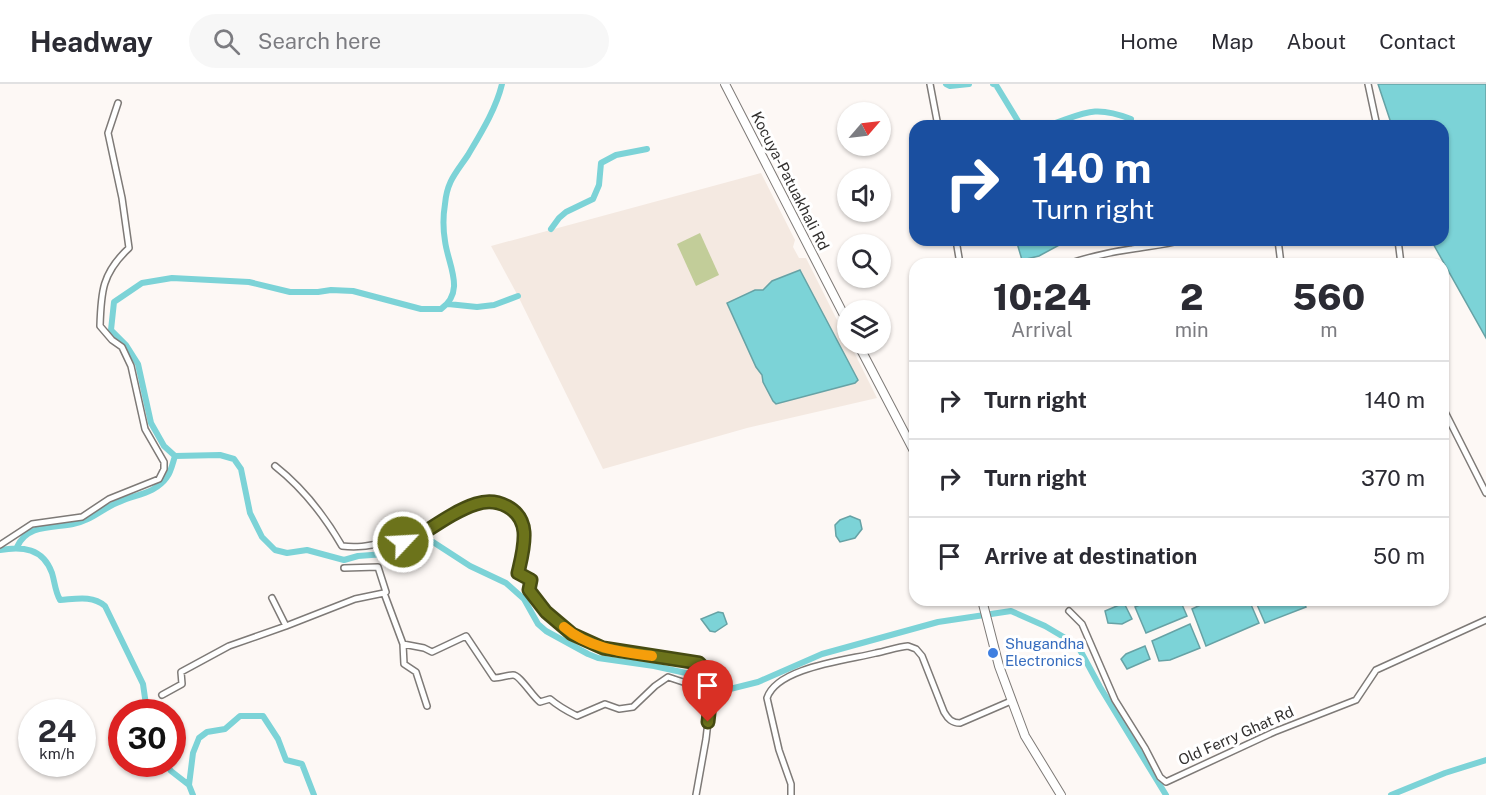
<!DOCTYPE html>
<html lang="en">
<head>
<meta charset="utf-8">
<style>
	body { margin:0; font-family:"Public Sans",sans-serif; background:#f7f7f7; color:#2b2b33; height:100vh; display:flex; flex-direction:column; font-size:22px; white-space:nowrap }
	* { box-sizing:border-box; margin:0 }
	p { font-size:20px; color:#7c7c81 }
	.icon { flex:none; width:33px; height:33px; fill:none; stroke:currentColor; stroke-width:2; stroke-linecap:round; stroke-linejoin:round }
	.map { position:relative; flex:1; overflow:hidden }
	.sheet { position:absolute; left:909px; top:174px; width:540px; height:348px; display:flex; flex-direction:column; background:#fff; border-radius:18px; box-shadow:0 2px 4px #0004 }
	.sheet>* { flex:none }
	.guide { position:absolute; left:909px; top:36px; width:540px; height:126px; border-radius:18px; box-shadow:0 2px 4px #0004; background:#1a4fa0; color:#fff; overflow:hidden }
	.needle { width:39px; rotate:62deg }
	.fabs { position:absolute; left:837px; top:18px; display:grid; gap:12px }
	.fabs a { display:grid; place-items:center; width:54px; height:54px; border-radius:50%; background:#fff; box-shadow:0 2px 4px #0004; font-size:30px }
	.speed { position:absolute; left:18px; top:615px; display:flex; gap:12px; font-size:30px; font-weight:700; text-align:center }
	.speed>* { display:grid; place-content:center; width:78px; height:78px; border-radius:50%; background:#fff; box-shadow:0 2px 4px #0004; line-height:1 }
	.speed small { font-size:15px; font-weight:400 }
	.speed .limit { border:9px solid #d22; background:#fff; color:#111 }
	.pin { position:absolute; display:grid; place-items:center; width:51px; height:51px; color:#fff; margin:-62px -26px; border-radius:50% 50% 50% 0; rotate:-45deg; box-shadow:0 0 6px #0007 }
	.pin .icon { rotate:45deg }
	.me { position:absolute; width:66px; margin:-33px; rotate:65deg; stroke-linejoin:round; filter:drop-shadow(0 0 4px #0008) }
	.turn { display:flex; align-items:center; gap:21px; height:126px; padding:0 24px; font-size:27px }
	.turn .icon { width:78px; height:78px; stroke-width:2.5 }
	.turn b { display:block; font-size:42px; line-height:51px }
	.eta { display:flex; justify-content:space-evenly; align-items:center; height:102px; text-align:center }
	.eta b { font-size:36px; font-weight:800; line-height:42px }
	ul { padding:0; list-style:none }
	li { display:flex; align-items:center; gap:18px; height:78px; padding:0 24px; border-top:2px solid #e1e1e2 }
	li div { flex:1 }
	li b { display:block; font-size:22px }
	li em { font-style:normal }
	header { display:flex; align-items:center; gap:36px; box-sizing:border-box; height:84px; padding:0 30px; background:#fff; border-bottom:2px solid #e1e1e2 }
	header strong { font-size:28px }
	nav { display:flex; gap:33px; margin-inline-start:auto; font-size:21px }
	.search { width:420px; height:54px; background:#f7f7f7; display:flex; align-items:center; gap:15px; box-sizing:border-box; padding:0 21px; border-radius:33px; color:#7c7c81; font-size:22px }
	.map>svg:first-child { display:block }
	.built { fill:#f4e9e1 }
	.green { fill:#c2cd99 }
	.water { fill:#7cd3d7; stroke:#66a2a5; stroke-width:1.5 }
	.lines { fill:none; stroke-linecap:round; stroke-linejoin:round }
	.canal { stroke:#7cd3d7; stroke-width:6 }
	.minor-casing { stroke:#7e7a77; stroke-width:8 }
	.secondary-casing { stroke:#7e7a77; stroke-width:10 }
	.minor { stroke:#fff; stroke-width:5 }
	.secondary { stroke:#fff; stroke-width:8 }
	.route-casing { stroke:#464b12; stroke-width:15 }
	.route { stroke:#6c731b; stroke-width:10 }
	.slow { stroke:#f59e0b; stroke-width:10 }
	.shop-dot { fill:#3f7fe0; stroke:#fff; stroke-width:2 }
	.labels { text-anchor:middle; stroke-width:6; stroke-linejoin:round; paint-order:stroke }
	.street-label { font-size:15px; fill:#32302f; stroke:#fff }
	.shop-label { font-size:15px; fill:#366cbe; stroke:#fff; text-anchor:start }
</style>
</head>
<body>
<header>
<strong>Headway</strong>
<div class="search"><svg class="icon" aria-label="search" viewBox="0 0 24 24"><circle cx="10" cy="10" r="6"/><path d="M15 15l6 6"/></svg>Search here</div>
<nav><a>Home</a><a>Map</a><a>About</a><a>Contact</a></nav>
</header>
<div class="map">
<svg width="1486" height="711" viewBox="0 0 1486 711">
	<rect width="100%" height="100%" fill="#fdf8f5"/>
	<path class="built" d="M761 89 795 156 793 163 799 174H806L847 256 848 260H850L877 314 747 344 603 385 518 212 491 162Z"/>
	<path class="green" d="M700 149 719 191 696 202 677 160Z"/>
	<path class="water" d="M1378 0H1486V254L1431 156H1443V42H1392Z
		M1022 156H1064L1065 158 1039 172 1022 176 1017 159Z
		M800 186 858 296 855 299 776 320 773 317 763 298 762 291 756 283 727 219 755 206H763L772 197Z
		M850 432 860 436 862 445 855 454 840 458 836 452 835 441 840 436Z
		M1151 516H1180L1187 532 1146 549 1135 523Z
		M1211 516H1249L1259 539 1206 562 1192 525Z
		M1255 516H1303L1306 523 1265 539Z
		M1124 519 1132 535 1122 540 1108 539 1105 527Z
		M718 528 723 529 727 540 715 548 710 547 701 535Z
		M1190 540 1200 564 1170 576 1159 577 1152 557Z
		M1145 562 1150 575 1127 585 1121 575 1126 570Z"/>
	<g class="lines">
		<path class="canal" d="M502 0C496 25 481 49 468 71 456 89 447 97 445 120 443 132 443 145 445 157 448 181 466 207 441 225H421L353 207 331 206 318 208H290L249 198 172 194 142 199 114 218 111 246 126 261 138 280 151 339 164 362 175 372 220 371 234 375 241 385 250 429 262 453 275 466 287 469 307 466 344 476 358 472 385 470 425 456 433 458 470 482 506 499 524 515 538 540 546 547 588 570 598 574 654 582 686 589 717 604 730 605 758 598 822 570 938 538 1011 527 1045 542 1067 555 1080 566 1100 603 1166 711
			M946 0 950 2 969 0
			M993 0 996 1 1021 42
			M1047 42C1084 30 1092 20 1131 35
			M551 145 559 134 566 128 593 115 599 101 601 79 616 71 647 65
			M448 220 477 223 494 221 518 212
			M17 463C27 440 53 444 73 440 91 437 103 424 119 418 136 410 155 410 167 393 171 388 173 378 175 372
			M0 466C22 462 43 464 52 489 55 499 55 507 60 516 76 515 92 511 105 522L143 600 147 628
			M166 680 171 687 189 701
			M193 711 189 701 193 669 199 654 207 648 225 645 240 632H263L278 655 286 676 302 680 314 711
			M1391 711 1445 689 1486 676"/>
		<g class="minor-casing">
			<path id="minor" d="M930 0 938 42
				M1368 0 1377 42
				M956 156 960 180
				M1278 156 1281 180
				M1398 156 1401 180
				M1068 180C1089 173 1110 168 1132 165 1149 162 1165 161 1182 156
				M1443 324 1486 409
				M275 382C303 404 324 431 342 462 357 464 367 462 382 459 392 458 402 459 412 456 432 444 453 427 476 420 497 413 522 424 524 448 525 462 521 476 518 489L531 497 529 506C550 533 568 550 600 563 632 575 692 565 713 593L706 655 696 711
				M0 461 32 440 82 433 109 415 159 395 164 385V378L145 345 131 282 122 263 112 256 100 242C101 208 102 189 129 164L122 114 108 49 118 19
				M344 484 378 483 386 508 384 509 403 560 404 580 416 588 427 622
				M272 514 286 542 355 515 384 509
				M1069 527 1082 540 1115 616 1145 664 1160 693 1166 698 1274 648 1356 616 1376 586 1486 536
				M403 560 424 564 432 568 466 552 494 594C501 594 507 591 513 591 520 591 532 612 540 618L550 615C558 622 567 627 577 632L605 620 619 625 633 623 655 602 668 593 686 599 710 620
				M162 611 182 600 181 588 229 562 286 542
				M791 711V700L779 666 767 614C777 583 849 576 876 569 887 567 897 563 908 562L916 565 922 572 944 628C948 635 952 639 960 639L1011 617"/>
		</g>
		<g class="secondary-casing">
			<path id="secondary" d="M725 0 848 239
				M858 260 915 369
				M982 516 999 582 1025 652 1061 711"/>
		</g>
		<use href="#minor" class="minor"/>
		<use href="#secondary" class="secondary"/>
	</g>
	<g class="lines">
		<g class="route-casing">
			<path id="route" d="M403 458 412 456C432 444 454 427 476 420 497 413 522 424 524 448 525 462 521 476 518 489L531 496 529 506 546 528 572 550 603 564 699 579 713 593 708 638"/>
		</g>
		<use href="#route" class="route"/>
		<path class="slow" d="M564 543C588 564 621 568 652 572"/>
	</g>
	<circle class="shop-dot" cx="993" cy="569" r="6"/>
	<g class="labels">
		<g class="street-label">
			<text transform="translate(790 97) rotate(63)" y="5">Kocuya-Patuakhali Rd</text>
			<text transform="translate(1236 652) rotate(-24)" y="5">Old Ferry Ghat Rd</text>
		</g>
		<g class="shop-label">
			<text x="1005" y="565">Shugandha<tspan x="1005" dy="17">Electronics</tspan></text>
		</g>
	</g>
</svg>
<div class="fabs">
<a><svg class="needle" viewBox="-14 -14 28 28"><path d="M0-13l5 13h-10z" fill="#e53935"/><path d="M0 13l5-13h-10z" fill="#7c7c81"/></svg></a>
<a><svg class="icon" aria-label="sound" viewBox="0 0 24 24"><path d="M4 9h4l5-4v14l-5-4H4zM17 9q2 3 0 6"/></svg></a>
<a><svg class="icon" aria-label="search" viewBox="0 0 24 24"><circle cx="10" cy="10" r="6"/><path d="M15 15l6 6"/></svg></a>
<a><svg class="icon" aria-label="layers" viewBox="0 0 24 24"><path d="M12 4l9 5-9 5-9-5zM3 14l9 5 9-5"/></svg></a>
</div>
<div class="speed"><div>24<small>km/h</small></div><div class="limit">30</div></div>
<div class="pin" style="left:708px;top:638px;background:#d93025"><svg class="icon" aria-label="arrive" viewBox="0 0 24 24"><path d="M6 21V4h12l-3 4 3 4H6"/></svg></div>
<svg class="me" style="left:403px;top:458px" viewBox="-20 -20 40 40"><circle r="17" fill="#6c731b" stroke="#fff" stroke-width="3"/><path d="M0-11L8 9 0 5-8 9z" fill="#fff"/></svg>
<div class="guide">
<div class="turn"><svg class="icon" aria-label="right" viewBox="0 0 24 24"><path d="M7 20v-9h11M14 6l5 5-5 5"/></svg><div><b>140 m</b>Turn right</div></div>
</div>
<section class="sheet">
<div class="eta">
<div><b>10:24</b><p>Arrival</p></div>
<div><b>2</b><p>min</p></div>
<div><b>560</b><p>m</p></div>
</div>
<ul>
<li><svg class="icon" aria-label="right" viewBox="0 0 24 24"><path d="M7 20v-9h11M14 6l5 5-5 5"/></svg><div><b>Turn right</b></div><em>140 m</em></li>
<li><svg class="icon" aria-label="right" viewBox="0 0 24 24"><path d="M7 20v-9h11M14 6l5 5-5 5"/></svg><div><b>Turn right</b></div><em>370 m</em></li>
<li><svg class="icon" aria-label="arrive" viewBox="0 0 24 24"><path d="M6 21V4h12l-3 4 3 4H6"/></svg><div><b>Arrive at destination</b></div><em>50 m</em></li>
</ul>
</section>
</div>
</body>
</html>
